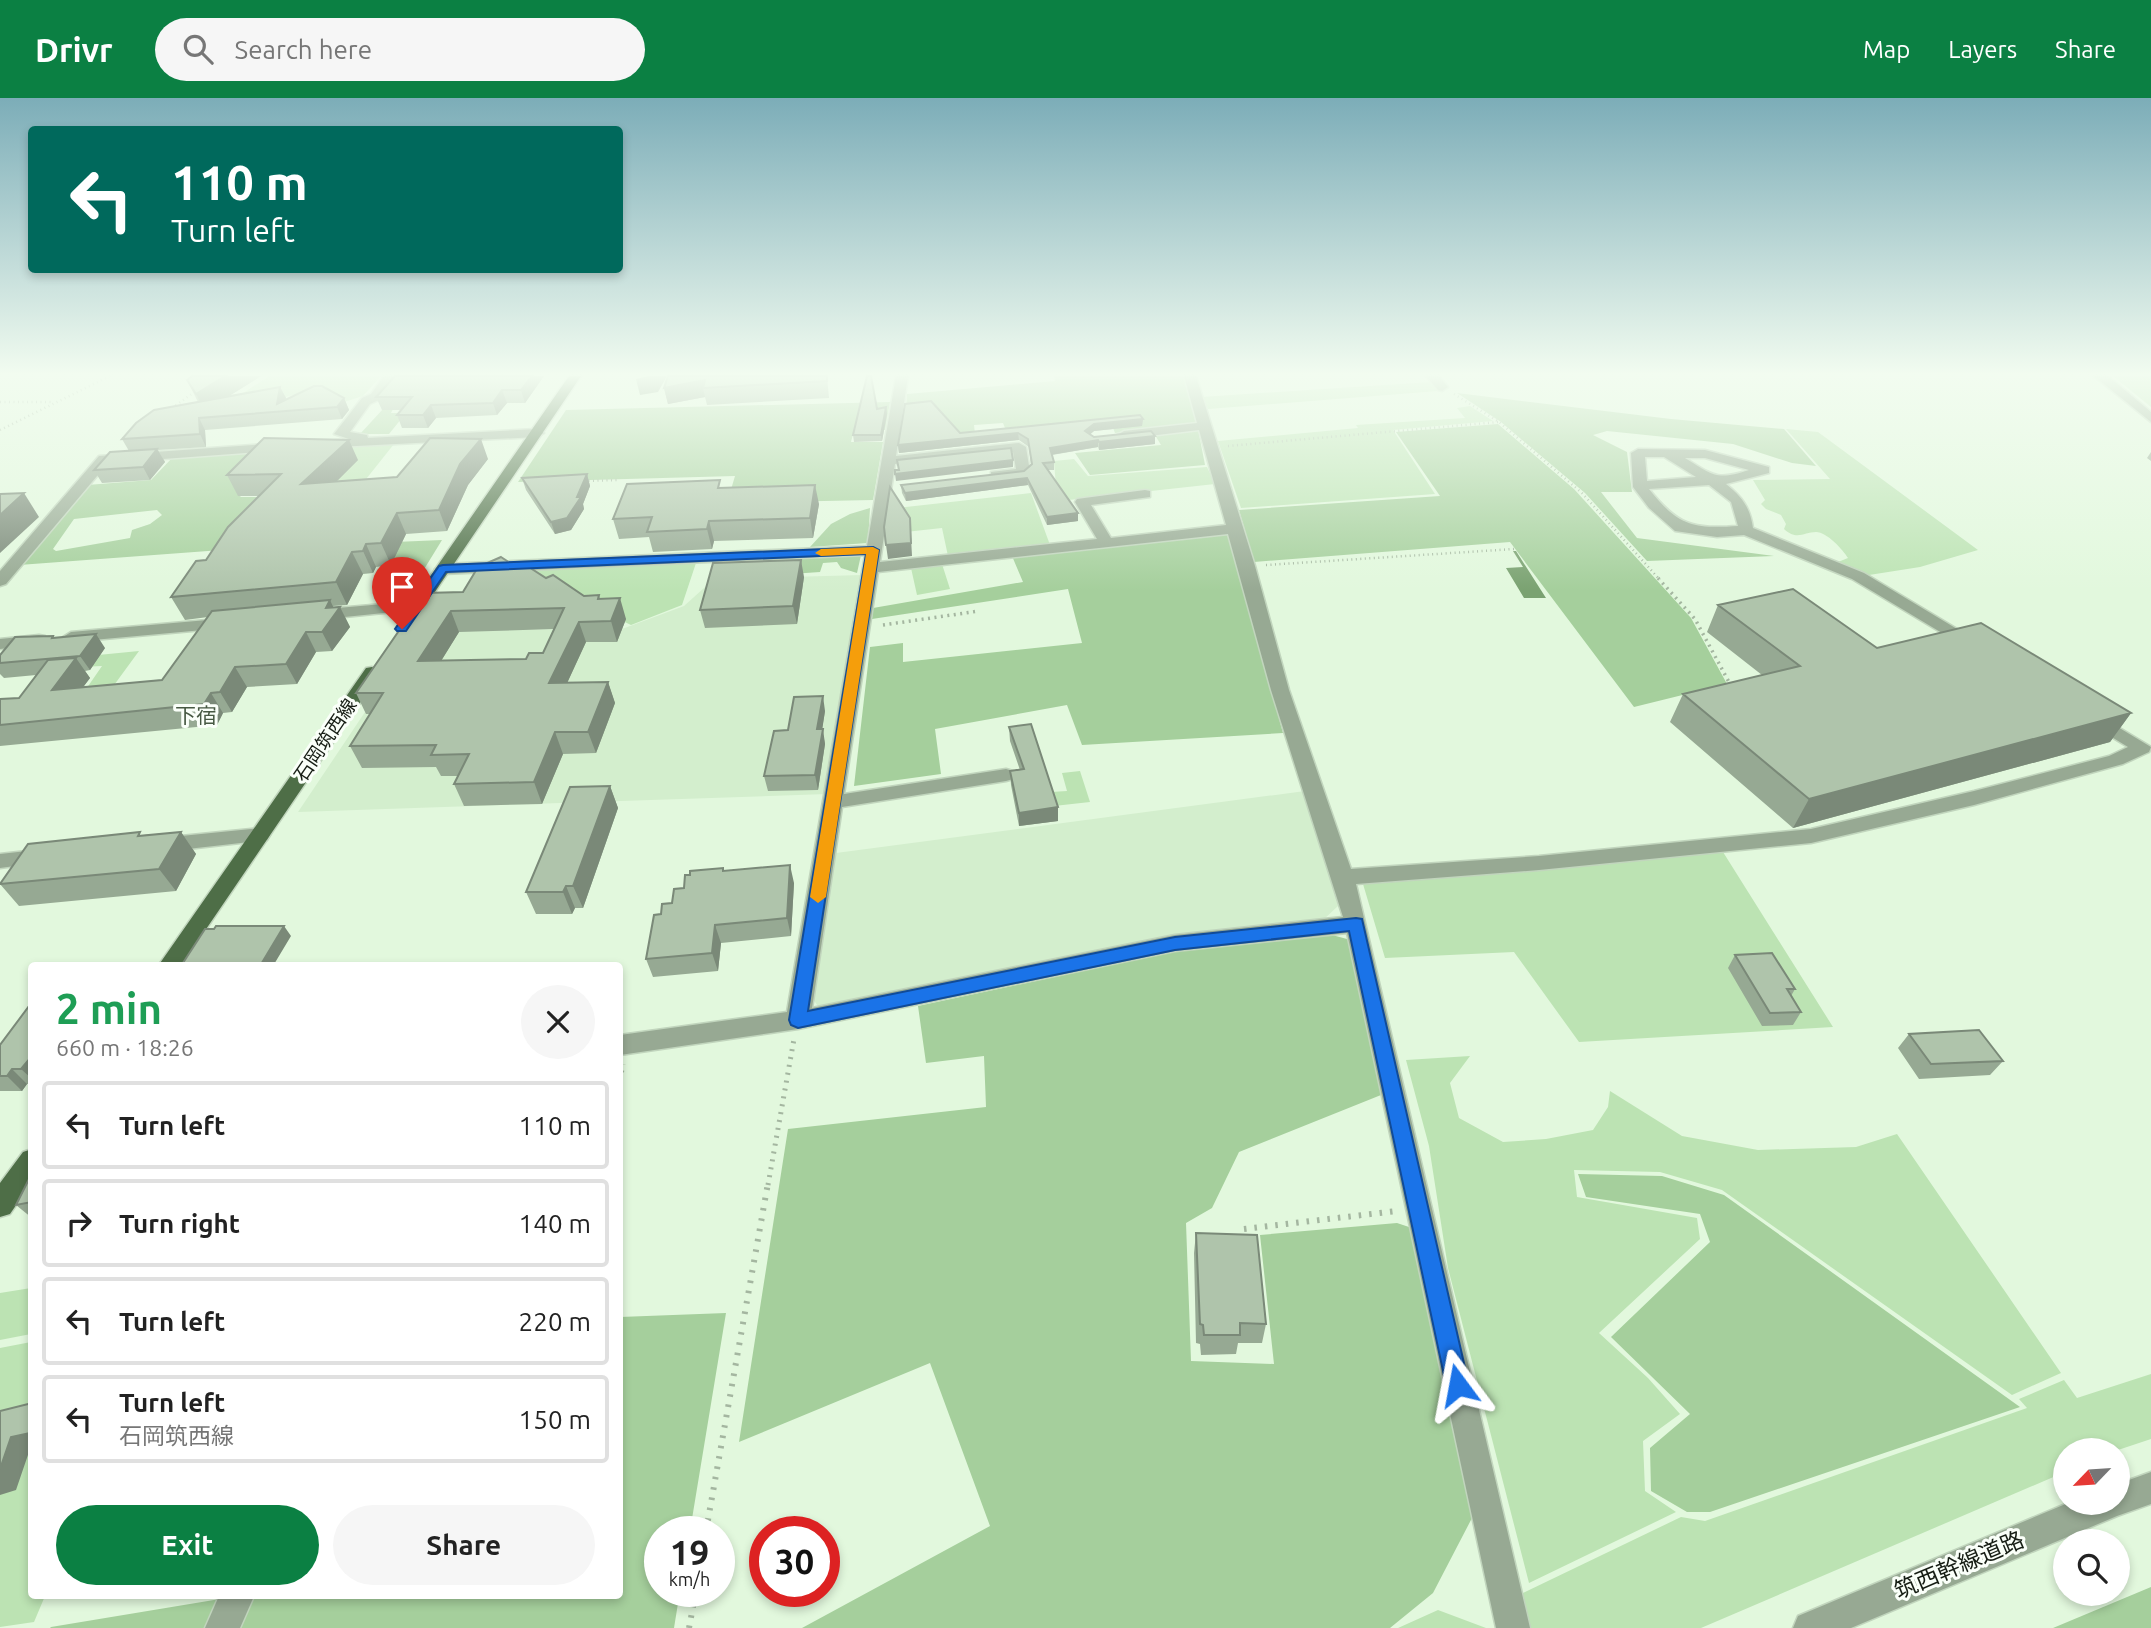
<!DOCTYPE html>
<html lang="en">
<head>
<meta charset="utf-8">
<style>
	body { margin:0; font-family:Ubuntu,"Noto Sans JP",sans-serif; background:#f6f6f6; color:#222; height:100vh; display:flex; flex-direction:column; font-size:26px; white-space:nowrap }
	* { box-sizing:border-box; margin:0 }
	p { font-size:23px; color:#767676 }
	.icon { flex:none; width:38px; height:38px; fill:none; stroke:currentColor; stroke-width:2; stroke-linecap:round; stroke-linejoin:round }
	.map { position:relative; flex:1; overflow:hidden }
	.panel { position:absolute; left:28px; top:864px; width:595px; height:637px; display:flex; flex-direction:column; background:#fff; border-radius:7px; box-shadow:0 4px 10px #0003 }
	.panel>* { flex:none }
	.banner { position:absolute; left:28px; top:28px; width:595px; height:147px; border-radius:7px; box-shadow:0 4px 10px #0003; background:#00695c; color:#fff; overflow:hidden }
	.needle { width:46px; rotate:245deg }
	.controls { position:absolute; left:2053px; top:1340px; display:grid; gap:14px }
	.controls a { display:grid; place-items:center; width:77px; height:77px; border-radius:50%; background:#fff; box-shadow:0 4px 10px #0003; font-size:35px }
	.speed { position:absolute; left:644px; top:1418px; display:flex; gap:14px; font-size:35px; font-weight:700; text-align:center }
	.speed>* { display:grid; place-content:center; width:91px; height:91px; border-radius:50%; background:#fff; box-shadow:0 4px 10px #0003; line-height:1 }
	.speed small { font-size:18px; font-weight:400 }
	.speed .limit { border:10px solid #d22; background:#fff; color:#111 }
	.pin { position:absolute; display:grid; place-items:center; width:60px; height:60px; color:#fff; margin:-72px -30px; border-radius:50% 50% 50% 0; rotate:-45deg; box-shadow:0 0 7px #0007 }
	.pin .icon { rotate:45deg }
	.me { position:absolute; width:77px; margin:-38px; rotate:347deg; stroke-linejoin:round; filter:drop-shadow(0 0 5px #0008) }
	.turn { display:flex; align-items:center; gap:24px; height:147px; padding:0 28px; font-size:32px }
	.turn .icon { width:91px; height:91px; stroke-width:2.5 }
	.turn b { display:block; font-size:49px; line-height:60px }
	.round { display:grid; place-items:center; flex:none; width:74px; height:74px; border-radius:37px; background:#f6f6f6 }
	.summary { display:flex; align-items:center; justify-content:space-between; height:119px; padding:0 28px }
	h1 { font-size:42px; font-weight:700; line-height:52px; color:#1e9e55 }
	.cta { display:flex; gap:14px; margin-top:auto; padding:14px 28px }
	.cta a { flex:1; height:80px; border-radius:42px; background:#0b8043; color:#fff; font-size:28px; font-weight:700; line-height:80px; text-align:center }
	.cta a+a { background:#f6f6f6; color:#222 }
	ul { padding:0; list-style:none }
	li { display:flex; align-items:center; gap:21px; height:88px; margin:0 14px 10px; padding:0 14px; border:4px solid #e0e0e0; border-radius:7px }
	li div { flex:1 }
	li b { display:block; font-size:26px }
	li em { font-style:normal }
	header { display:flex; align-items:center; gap:42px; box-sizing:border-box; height:98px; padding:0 35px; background:#0b8043; color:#fff }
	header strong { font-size:33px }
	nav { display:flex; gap:38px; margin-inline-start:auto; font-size:24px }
	.search { width:490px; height:63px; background:#f6f6f6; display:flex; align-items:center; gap:18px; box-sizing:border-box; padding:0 24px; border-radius:38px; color:#767676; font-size:26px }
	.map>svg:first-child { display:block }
	.built { fill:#d3eecd }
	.green { fill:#bce3b3 }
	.forest { fill:#a5cf9c; fill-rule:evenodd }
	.water { fill:#7aa271 }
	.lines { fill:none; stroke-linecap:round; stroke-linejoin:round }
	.minor-casing { stroke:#c1d5bd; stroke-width:3 }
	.major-casing { stroke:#c1d5bd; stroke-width:3 }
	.path-far3 { stroke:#a4b6a0; stroke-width:2.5; stroke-dasharray:1 3.5; stroke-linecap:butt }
	.path-far2 { stroke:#a4b6a0; stroke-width:3.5; stroke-dasharray:2 4.5; stroke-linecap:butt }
	.path-far1 { stroke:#a4b6a0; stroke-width:5; stroke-dasharray:2 6; stroke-linecap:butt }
	.path { stroke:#a4b6a0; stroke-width:6; stroke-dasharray:2.5 8; stroke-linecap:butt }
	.minor { fill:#97a993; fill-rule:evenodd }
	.major { fill:#4e6e47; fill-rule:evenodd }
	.wall { fill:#96a993; fill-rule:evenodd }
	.shaded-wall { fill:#7a8978 }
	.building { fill:#afc4ab; stroke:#7a8978; stroke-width:2; fill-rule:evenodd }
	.route { fill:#1a73e8; stroke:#114b97; stroke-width:2 }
	.slow { fill:#f59e0b }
	.labels { text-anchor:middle; stroke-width:6; stroke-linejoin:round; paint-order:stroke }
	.street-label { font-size:19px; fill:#161d14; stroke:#fafff9 }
	.neighbourhood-label { font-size:21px; fill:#475943; stroke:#fafff9 }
	.near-street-label { font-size:23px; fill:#161d14; stroke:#fafff9 }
</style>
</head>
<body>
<header>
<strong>Drivr</strong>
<div class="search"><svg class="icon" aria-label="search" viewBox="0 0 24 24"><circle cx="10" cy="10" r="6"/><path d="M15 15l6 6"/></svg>Search here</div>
<nav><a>Map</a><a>Layers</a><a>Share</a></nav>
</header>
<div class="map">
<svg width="2151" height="1530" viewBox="0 0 2151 1530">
	<rect width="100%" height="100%" fill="#e2f8dd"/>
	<path class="built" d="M862 477 827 696 298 714 420 532 622 531 684 508 714 481Z
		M1305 693 1338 808 1323 822 1176 836 818 908 812 900 836 755Z"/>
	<path class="green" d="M269 278H381L363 298 344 304 293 302V297L204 321Z
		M2113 278H2151V309Z
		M1431 284 1438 293 1208 311 1201 299Z
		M1470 308 1493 323 1393 332 1435 396 1241 410 1218 343 1358 330 1356 327 1465 320 1457 310Z
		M1786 331 1818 334 1978 452 1920 469 1869 477 1838 464 1848 460C1843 452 1827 434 1816 434 1804 434 1797 443 1784 431L1786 426 1781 417 1766 411 1761 406 1765 402 1753 382 1830 381Z
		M394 346 355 395 290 397 336 349Z
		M1074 361 1088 378 1207 369 1215 386 1041 405 1056 389 1054 363Z
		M1031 395 1050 447 948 458 942 430 887 436 888 411Z
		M696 465 682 507 631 527 524 476 531 470Z
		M942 466 950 491 917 497 911 470Z
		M139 553 109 594 82 597 102 568 79 569 88 558Z
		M1080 673 1090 704 1054 708 1051 694 1067 693 1062 675Z
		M1723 754 1833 929 1579 944 1514 854 1385 860 1363 786Z
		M1470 958 1450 985 1459 1020 1503 1044 1546 1041 1593 1032 1608 1009 1610 993 1682 1038 1758 1052 1856 1049 1897 1036 2061 1275 2012 1297 1722 1092 1660 1074 1574 1072 1577 1099 1697 1120 1700 1141 1599 1235 1648 1280 1680 1316 1643 1343 1645 1393 1676 1414 1529 1485 1448 1170 1429 1048 1406 962Z
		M31 1190V1236L0 1242V1195Z
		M31 1244 32 1498H45L34 1524 0 1529V1250Z
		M2151 1276V1341L2115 1353H2065V1374L1701 1530H1530L1521 1496 1681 1419 1705 1423 2027 1310 2019 1301 2064 1282 2077 1300Z
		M1438 1512 1486 1530H1398Z"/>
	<path class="forest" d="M1054 278H1184L1196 326 1115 335 1111 325 1007 335 1003 325 974 327 975 336 898 345 901 326 932 325 906 312 907 296 1055 283Z
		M1457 295 1671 321 1784 331 1816 368 1792 365 1733 346 1607 333 1593 337 1627 354 1632 394H1601L1637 440 1774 458 1647 463 1585 395 1501 324Z
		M890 304 885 332H854L851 344H883L873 402 727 405 735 378 518 384 566 312Z
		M383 311H393L391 315H406L389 336H360Z
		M1498 326 1574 391 1691 520 1727 586 1634 609 1510 444 1254 464 1239 412 1440 398 1396 334Z
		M1198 331 1205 367 1090 377 1075 355 1161 347 1155 337Z
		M286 350 240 399H288L235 451 19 467 87 387 151 382 173 359ZM157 412 162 417 150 426 132 432 130 440 56 453 53 451 74 421Z
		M870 410 868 445 810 449 831 426 850 416Z
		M1228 434 1283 635 1082 647 1067 607 935 631 941 676 854 688 870 549 903 545V564L1082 545 1068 491 872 521 873 510 1023 484 1012 458Z
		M442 442 415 486 392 488 395 444Z
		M861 457 857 475 841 470 837 464 823 465 820 474 720 481 721 463Z
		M1332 837 1347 841 1352 848 1381 997 1239 1054 1212 1110 1186 1125 1191 1263 1274 1266 1260 1137 1397 1125 1412 1130 1472 1420 1433 1495 1390 1530H802L990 1428 930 1265 739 1344 788 1031 986 1009 984 958 926 965 918 908 1182 852Z
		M1578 1076 1662 1078 1724 1097 2020 1309 1710 1414H1687L1651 1393 1650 1350 1690 1316 1611 1239 1710 1144 1700 1116 1586 1099Z
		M726 1215 690 1433H660V1493H680L674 1530H236L249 1500 620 1498V1219Z
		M2151 1489V1530H2053Z
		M226 1500 212 1530H50L51 1529Z"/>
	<path class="water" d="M1513 453H1516L1546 500H1524L1506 470 1523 469Z"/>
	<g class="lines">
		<g class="minor-casing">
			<path id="minor" d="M384 278H397L379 302 370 306 350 334 367 337 368 340 537 331 544 335 537 339 317 350V344L349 341 334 336 362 300 371 296Z
				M896 278H908L896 358 1019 345 1026 349 1030 374 1023 378 991 380V374L1016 371 1013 354 895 366 880 464 1097 441 1075 404 1077 401 1145 392 1150 393V399L1091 407 1111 440 1226 427 1199 332 1124 341 1117 337 1124 333 1197 325 1184 278H1196L1255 468 1289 592 1351 771 1539 758 1811 731 1974 693 2109 658 2128 649 2087 624 2084 620 2087 616 2093 614 2151 649 2149 654 2123 666 1974 707 1811 745 1539 772 1356 786 1530 1530H1496L1347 835 1175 853 798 931 620 957V937L787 914 865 457 443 476 435 471 443 466 867 448ZM1228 436 1271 592 1343 819 1175 837 812 910 842 709 1006 683 1013 681 1016 677 1013 673 1006 671 844 696 878 474Z
				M1426 278H1439L1448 289 1442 293 1438 292Z
				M2094 278H2108L2151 314V324Z
				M280 345 285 346V352L108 365 6 486 0 488V473L99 358Z
				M1638 351 1705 352 1769 369V375L1726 386C1742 399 1750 409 1753 430L1864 475 1982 546 1973 551 1967 550 1852 481 1744 437 1717 439 1675 433 1649 410 1633 389 1631 355ZM1645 359H1664L1696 379 1647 383ZM1685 360H1705L1749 372C1716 383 1713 377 1685 360ZM1709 387 1731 404 1738 428C1693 431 1678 428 1649 391Z
				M417 503 425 508 423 511 315 522 307 517 315 512Z
				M230 520 238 525 236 529 71 544 63 539 71 534Z
				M39 537 45 538 47 542 45 546 0 551V541Z
				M260 730 267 732 270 737 267 742 161 754 154 752 151 747 154 742 161 740Z
				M45 751 52 753 55 758 52 763 0 770V756Z
				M2151 1374V1406L2117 1418 1851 1530H1793L1798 1518 2068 1405H2118V1386Z
				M219 1498H254L240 1530H205Z"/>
		</g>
		<g class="major-casing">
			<path id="major" d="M569 278H581L418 519H406L404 516Z
				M372 569 381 574 181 868H158L366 570Z
				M32 1051V1084L10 1116 0 1119V1085L23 1054Z"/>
		</g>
		<path class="path-far3" d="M1454 296 1499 324 1582 395 1660 482
			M0 304H52
			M172 310 196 293
			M0 332 110 278
			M1228 348 1498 324
			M584 383 618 382
			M1266 467 1514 451"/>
		<path class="path-far2" d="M1658 480 1695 521 1730 586
			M883 527 979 513"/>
		<path class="path-far1" d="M620 982 623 966
			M768 1087 794 941"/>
		<path class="path" d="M1244 1131 1396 1113
			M706 1433 768 1085
			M689 1530 696 1493"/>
		<use href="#minor" class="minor"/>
		<use href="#major" class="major"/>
	</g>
	<path class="wall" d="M192 278H261L229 298 280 289 286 300 285 302 344 300 349 312 342 321 205 332 206 349 158 352 165 364 150 382 102 385 94 372 129 353 122 341 198 304 187 282Z
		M544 278 525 305H507L497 317 436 320 428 330H402L397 317 401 312H382L376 299Z
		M668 278H827L829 300 707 307 705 299 668 306 664 290Z
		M886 309 887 316 882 343 854 344 853 337 877 311Z
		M1143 321 1142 328 1094 333 1090 336 1094 339 1155 338V346L1099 352 1098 349 1052 357 1054 364V372H1048L1078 415V423L1047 427 1028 387 906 403 902 395 901 387 1024 373 1031 367 1029 349 1019 342 899 355 898 347 960 335Z
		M2151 354V363L2147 360Z
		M488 361 468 387 447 433 406 436 391 467 376 469 373 475 363 476 347 507 333 508 334 510 340 509 350 529 332 553 316 554 297 586 247 589 232 614 223 615 217 627 0 648V601L19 600 36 577 4 580 0 576V557L53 538 55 540 105 550 90 572 85 573 90 580 83 589 162 582 208 519 185 522 171 499 206 462 259 398H238L227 377 358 362 336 384 397 379Z
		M587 376 590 388 583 406 584 411 571 432 555 436 526 392 522 380Z
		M722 390 819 406 813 440 714 443 712 451 653 454 649 439 619 441 613 421Z
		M513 467 584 498 599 497 600 501 626 521 617 544H586L567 585 608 584 615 605 596 655 563 656 542 706 464 708 454 686 458 678H441L436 669 362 670 350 648 370 616H366L356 595 463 494ZM554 531 543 555 526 561 441 563 459 534Z
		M804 479 797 526 705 530 700 512Z
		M1718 507 1877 550 2131 615 2110 644 1793 730 1670 624 1683 596 1762 577 1707 534Z
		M825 613 822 631 825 646 818 692 768 693 764 678 788 632Z
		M1009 629 1058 723 1019 728 1011 687 1010 673 1020 672 1010 643Z
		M610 688 618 710 583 810H575L572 816H536L526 794Z
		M181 734 196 756 176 793 19 808 0 786 143 737Z
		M724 773 794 785 791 838 721 845 718 873 653 879 646 861 672 805 684 790Z
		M1735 857 1795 891 1791 898 1801 914 1793 927 1762 928 1728 870Z
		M32 904V986H27L22 993H0V947Z
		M1909 936 2003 963 1990 977 1919 981 1898 950Z
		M32 1080V1120L16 1107Z
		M1196 1135 1266 1226 1262 1245H1238L1236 1256 1201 1257 1200 1246 1196 1245 1194 1155Z"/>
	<path class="shaded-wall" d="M225 278H261L205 313 196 296Z
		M532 278H544L525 305 521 292Z
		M649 278H667L658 294 640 297 636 281Z
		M705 282 703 290 705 299 668 306 664 290Z
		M280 289 286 300 284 314 277 306Z
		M502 292 507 305 497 317 493 305Z
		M344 300 349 312 342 321 337 309Z
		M431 307 436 320 428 330 423 317Z
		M886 309 887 316 882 343 881 337Z
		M199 320 205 332 206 349 200 336Z
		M1143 321 1142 328 1094 333 1085 341V333L1094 326Z
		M1018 335 1019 342 899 355 898 347Z
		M1155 338V346L1099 352V344Z
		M481 341 488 361 468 387 447 433 439 412 460 366Z
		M349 342 358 362 312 408 301 386Z
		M1098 342V349L1050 357V350Z
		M157 351 165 364 150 382 143 369Z
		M1013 362V369L896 383 895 376Z
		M587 376 590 388 583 406 584 411 571 432 555 436 551 424 577 399Z
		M1027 380 1028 387 906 403 905 395Z
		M815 387 819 406 813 440 810 420Z
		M24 395 39 419 0 455V417Z
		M397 415 406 436 391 467 381 445Z
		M1078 415V423L1047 427V419Z
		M910 420 912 458 888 461 886 447Z
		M709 423 714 443 712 451 707 431Z
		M366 446 376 469 373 475 363 453Z
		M352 454 363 476 347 507 336 484Z
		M801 462 804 479 797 526 793 508Z
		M620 500 626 521 617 544 611 523Z
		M330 502 336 515 340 509 350 529 332 553 322 534 326 510Z
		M451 513 459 534 428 584 418 563Z
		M579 524 586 544 557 607 549 585Z
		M306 534 316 554 297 586 286 566Z
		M96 536 105 550 90 572 80 558Z
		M76 560 90 580 66 612 52 592Z
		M235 569 247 589 232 614 220 594Z
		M608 584 615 605 596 655 588 634Z
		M211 595 223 615 217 627 204 606Z
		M823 598 825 613 820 646 817 631Z
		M2131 615 2110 644 1793 730 1809 701Z
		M823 631 825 646 818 692 815 677Z
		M555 634 563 656 542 706 534 684Z
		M610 688 618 710 583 810 573 788Z
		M1058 709V723L1019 728V715Z
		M181 734 196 756 176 793 159 771Z
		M790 767 794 785 791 838 787 820Z
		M566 788 575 810 572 816 563 794Z
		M715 827 721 845 718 873 712 855Z
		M284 828 291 838 273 868H260Z
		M32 958V981L21 971Z
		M12 971 27 986 22 993 7 978Z
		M32 1329V1351H30L16 1392 0 1397V1371L11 1339Z"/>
	<path class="building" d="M192 278H225L196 296 187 282Z
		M395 278H532L521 292H502L493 305 431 307 423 317H397L412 299H376Z
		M668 278H827V283L703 290 705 282 664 290Z
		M867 278H871L877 311 886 309 881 337H853Z
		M314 288H322L344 300 337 309 199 320 200 336 122 341 136 325 154 312 280 289 277 306Z
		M931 303 960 335 1140 317 1143 321 1094 326 1085 333 1094 339 1151 333 1155 338 1099 344 1098 342 1050 350 1054 364 1043 365 1078 415 1047 419 1027 380 905 395 901 387 1024 373 1032 366 1028 341 1018 335 898 347 905 306Z
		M264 340 349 342 301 386 397 379 430 340 481 341 460 366 439 412 397 415 381 445 366 446 363 453 352 454 336 484 171 499 196 463 206 462 228 429 281 376 227 377Z
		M1011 350 1013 362 895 376V372H899L897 362Z
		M157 351 143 369 94 372 110 354Z
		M587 376 577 399H581L567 420 551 424 522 380Z
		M720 382 718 390 815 387 810 420 709 423 707 431 647 434 652 419 613 421 627 386Z
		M890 389 910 420 911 445 886 447 884 429Z
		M24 395 0 417V396Z
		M501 459 513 467 521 464 546 480 553 477 584 498 599 497 598 501 620 500 611 523 579 524 549 585 608 584 588 634H555L534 684 454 686 469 656 431 657 436 647 350 648 383 595H356L425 495 463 494 478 469ZM564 510 543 555H529L526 561 418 563 451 513Z
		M801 462 793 508 700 512 713 465Z
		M1793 491 1877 550 1981 525 2131 615 1809 701 1683 596 1800 568 1718 507Z
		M330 502 326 510 340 509 322 534H306L286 566 235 569 220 594 211 595 204 606 0 627V601L19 600 48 562 76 560 52 592 162 582 212 513Z
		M96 536 80 558 0 565V557L15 539 53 538 52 540Z
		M823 598 817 631H823L815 677 764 678 774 633 788 632 794 599Z
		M1031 626 1058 709 1019 715 1010 673 1024 671 1009 629Z
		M610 688 573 788H566L563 794H526L570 689Z
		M140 734 138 738 181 734 159 771 0 786 28 746Z
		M790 767 787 820 715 827 712 855 646 861 654 817 661 816 662 806 672 805 674 791 684 790 685 777H690V773L723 770V773Z
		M216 828H284L260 868H181L205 831H214Z
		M1772 855 1795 891H1787L1801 914 1770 915 1735 857Z
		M32 904V958L21 971H12L7 978H0V947Z
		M1979 932 2003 963 1931 966 1909 936Z
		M32 1080V1104L16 1107 29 1081Z
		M1196 1135 1257 1137 1266 1226 1240 1225V1237H1204L1203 1227 1200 1226Z
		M32 1305V1329L30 1335 11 1339 0 1371V1313Z"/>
	<linearGradient id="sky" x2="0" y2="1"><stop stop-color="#7cadb8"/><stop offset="0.56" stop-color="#f2fcf0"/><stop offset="1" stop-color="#f2fcf0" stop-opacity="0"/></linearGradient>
	<rect width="2151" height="493" fill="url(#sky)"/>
	<path class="route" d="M873 449 879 452 808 913 1175 839 1356 820 1362 821 1469 1287 1466 1295 1458 1299 1450 1295 1446 1287 1349 833 1175 852 798 930 791 927 789 922 866 456 446 474 406 533H397L395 531 439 468 443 467Z"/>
	<path class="slow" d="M873 449 879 452 826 799 818 805 810 799 866 456 821 458 815 455 821 451Z"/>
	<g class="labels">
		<g class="street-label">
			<text transform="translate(325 642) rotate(-56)" y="7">石岡筑西線</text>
		</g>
		<g class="neighbourhood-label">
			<text x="196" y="625">下宿</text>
		</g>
		<g class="near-street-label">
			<text transform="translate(1959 1467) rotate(-23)" y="8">筑西幹線道路</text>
		</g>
	</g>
</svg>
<div class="controls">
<a><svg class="needle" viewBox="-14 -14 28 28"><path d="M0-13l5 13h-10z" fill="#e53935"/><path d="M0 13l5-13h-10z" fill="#767676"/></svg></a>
<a><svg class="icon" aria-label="search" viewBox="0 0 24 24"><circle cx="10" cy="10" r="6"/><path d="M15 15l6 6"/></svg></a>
</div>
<div class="speed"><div>19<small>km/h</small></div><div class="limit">30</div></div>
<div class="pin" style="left:402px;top:531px;background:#d93025"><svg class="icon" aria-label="arrive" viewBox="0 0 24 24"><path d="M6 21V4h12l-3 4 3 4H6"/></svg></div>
<svg class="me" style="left:1458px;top:1287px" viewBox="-20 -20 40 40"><path d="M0-17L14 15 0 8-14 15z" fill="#1a73e8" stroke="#fff" stroke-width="4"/></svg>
<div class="banner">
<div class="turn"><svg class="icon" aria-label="left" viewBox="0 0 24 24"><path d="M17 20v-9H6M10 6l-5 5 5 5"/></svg><div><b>110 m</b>Turn left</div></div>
</div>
<section class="panel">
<div class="summary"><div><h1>2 min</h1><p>660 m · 18:26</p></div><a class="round"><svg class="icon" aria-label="close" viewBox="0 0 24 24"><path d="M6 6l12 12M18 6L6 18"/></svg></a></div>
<ul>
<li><svg class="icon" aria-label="left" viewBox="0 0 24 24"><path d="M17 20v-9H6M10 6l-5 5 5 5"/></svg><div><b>Turn left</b></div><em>110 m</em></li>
<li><svg class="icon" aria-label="right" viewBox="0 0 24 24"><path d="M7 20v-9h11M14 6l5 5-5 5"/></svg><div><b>Turn right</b></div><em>140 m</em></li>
<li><svg class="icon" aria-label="left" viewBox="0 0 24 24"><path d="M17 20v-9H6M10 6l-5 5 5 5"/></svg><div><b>Turn left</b></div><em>220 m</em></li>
<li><svg class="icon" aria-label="left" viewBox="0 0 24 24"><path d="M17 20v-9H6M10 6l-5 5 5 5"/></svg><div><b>Turn left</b><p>石岡筑西線</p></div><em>150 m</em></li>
</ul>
<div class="cta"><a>Exit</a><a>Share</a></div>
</section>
</div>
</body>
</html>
